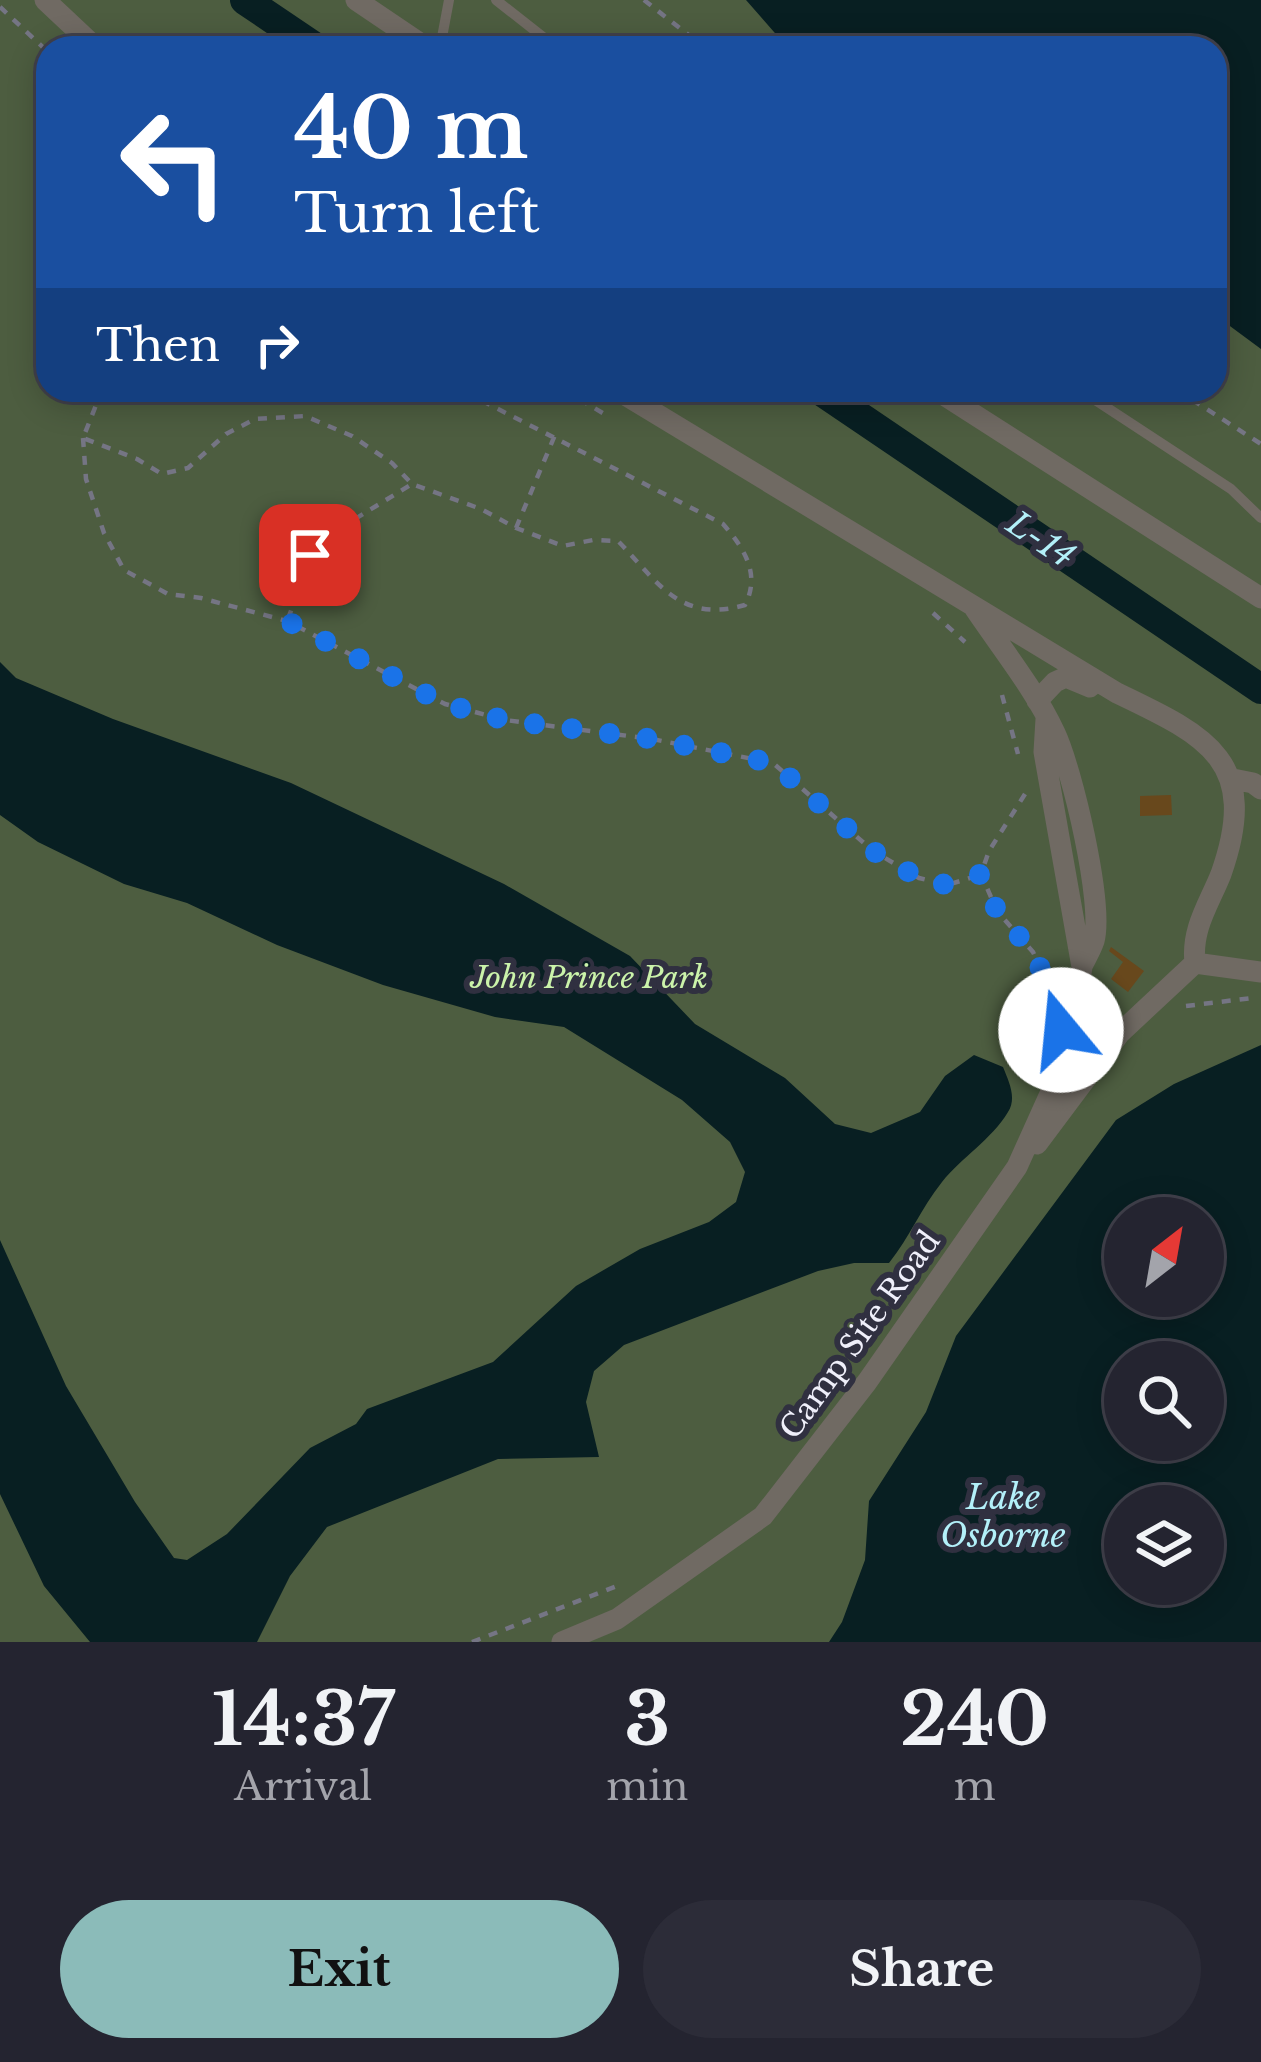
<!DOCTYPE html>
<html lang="en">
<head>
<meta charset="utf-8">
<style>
	body { margin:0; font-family:"Libre Baskerville",serif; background:#2c2c38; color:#f1f3f6; height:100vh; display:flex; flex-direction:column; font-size:45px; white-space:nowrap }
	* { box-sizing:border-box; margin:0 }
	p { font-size:39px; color:#a3a4ab }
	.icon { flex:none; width:66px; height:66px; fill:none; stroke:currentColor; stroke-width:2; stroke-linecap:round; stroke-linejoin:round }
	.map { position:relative; height:1642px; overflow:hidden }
	.details { display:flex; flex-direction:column; background:#242430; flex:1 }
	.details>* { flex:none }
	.banner { position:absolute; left:36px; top:36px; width:1191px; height:366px; border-radius:36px; box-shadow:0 6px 30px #0003,0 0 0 3px #41414c; background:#1a4fa0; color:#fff; overflow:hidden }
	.needle { width:78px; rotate:31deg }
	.fabs { position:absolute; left:1104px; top:1197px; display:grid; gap:24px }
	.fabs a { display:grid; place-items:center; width:120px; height:120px; border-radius:50%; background:#242430; box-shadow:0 6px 30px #0003,0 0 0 3px #41414c; font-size:60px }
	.pin { position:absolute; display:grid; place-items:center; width:102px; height:102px; color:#fff; margin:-51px; border-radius:24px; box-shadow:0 6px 18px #0006 }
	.me { position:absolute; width:132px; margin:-66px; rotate:343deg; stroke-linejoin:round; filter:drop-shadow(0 0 9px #0008) }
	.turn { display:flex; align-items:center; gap:42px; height:252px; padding:0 60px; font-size:54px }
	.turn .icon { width:156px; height:156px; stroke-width:2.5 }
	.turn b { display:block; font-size:84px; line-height:102px }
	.then { display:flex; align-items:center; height:114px; padding:0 60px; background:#0003; gap:24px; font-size:45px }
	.eta { display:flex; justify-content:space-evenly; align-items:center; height:204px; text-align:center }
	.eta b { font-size:72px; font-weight:700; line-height:84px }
	.action { display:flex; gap:24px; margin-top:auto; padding:24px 60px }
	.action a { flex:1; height:138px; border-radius:72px; background:#8bbbb9; color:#111; font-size:48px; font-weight:700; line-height:138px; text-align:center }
	.action a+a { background:#2c2c38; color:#f1f3f6 }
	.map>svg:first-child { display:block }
	.green { fill:#4d5d40; fill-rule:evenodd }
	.water { fill:#081f22; fill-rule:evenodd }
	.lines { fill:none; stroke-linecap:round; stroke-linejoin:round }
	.canal { stroke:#081f22; stroke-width:30 }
	.building { fill:#68481c }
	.path { stroke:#757584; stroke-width:4.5; stroke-dasharray:9 9; stroke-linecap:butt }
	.lane { stroke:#706a63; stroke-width:10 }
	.street { stroke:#706a63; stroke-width:21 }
	.route { stroke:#1a73e8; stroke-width:21; stroke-dasharray:0 37.8 }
	.labels { text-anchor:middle; stroke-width:12; stroke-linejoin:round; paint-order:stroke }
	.park-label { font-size:30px; font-style:italic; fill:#cbf3aa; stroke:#303040 }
	.street-label { font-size:30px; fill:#efeffa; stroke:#303040 }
	.water-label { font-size:33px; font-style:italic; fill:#b3f0f9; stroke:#303040 }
</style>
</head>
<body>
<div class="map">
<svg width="1261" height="1642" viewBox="0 0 1261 1642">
	<rect width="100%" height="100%" fill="#303040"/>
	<path class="green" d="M0 0H1261V1642H0ZM48 48H1215V390H48ZM1125 1218H1203V1296H1125ZM1125 1362H1203V1440H1125ZM1125 1506H1203V1584H1125Z"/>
	<path class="water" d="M746 0H1261V349L1215 315V48H788Z
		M0 662 16 678 113 719 291 783 504 884 630 956 695 1024 785 1078 835 1124 871 1133 920 1112 945 1076 974 1055 1003 1067C1009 1082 1017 1098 1008 1112 992 1139 961 1158 942 1182 921 1208 910 1237 889 1263H854L818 1271 624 1345 594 1371 586 1402 599 1457 498 1459 327 1527 290 1576 257 1642H90L44 1586 0 1494V1240L66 1386 135 1502 174 1558 187 1560 227 1534 310 1448 356 1424 367 1409 493 1362 576 1286 640 1249 709 1222 736 1202 745 1172 730 1142 682 1100 564 1027 495 1017 383 985 277 945 187 903 124 884 38 842 0 815Z
		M1261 1045V1642H829L842 1622 865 1560 869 1501 926 1412 956 1336 1116 1120 1174 1084ZM1203 1218V1296H1125V1218ZM1125 1362H1203V1440H1125ZM1125 1506H1203V1584H1125Z"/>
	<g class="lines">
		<path class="canal" d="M245 0 316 48
			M820 390 1261 689"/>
	</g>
	<path class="building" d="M1171 795 1172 815 1140 816V796Z
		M1111 947 1144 971 1128 992 1111 979 1123 962 1109 951Z"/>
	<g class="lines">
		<path class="path" d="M644 0 705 48
			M0 7 48 52
			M102 390 83 438 137 459 162 474 188 468 226 434 255 419 305 416 352 436 392 463 412 484 481 509 516 528 563 546 593 540 618 541C658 582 680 624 745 605 761 574 744 548 723 524L461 390
			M564 390 606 415
			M1177 390 1261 444
			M83 438 86 479 104 533 124 570 168 594 201 598 287 621 445 704 505 720 652 739 773 763 873 851 919 878 947 885 980 875
			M516 528 555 435
			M933 613 965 642
			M288 619 311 555 324 538 412 484
			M1002 695 1018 754
			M1025 794 989 851 981 874 997 911 1033 952 1051 990
			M1186 1006 1252 998
			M472 1642 617 1586"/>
		<path class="lane" d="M496 0 557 48
			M440 48 449 0
			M1080 390 1231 489 1261 518"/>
		<path class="street" d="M45 0 96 48
			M356 0 427 48
			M617 390 1117 693C1207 736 1261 761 1221 874 1209 904 1191 929 1195 963
			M936 390 1261 598
			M975 609C1002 649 1035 690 1055 733 1072 769 1104 904 1094 941 1091 950 1086 958 1082 966
			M1037 701 1055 682 1066 677 1090 687
			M1233 779 1253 783 1261 789
			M1075 1008 1120 1033 1195 963 1261 972
			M1037 1144 1120 1033
			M562 1642 617 1619 763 1516 867 1382 1017 1167 1067 1056 1082 967 1044 752 1046 719"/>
	</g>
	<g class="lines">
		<path class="route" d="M310 555 287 621 445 704 505 720 652 739 773 763 873 851 919 878 947 885 981 874 997 911 1033 952 1063 1018 1061 1030"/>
	</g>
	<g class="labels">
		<g class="park-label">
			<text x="589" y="988">John Prince Park</text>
		</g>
		<g class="street-label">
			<text transform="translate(860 1335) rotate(-54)" y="10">Camp Site Road</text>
		</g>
		<g class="water-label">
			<text transform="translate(1041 539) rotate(34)" y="12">L-14</text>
			<text x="1003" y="1509">Lake<tspan x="1003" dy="38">Osborne</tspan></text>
		</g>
	</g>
</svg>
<div class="fabs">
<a><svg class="needle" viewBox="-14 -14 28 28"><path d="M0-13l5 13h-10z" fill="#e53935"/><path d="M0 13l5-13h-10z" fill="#a3a4ab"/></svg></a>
<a><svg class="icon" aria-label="search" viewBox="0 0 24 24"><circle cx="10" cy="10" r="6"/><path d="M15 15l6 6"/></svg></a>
<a><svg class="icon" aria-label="layers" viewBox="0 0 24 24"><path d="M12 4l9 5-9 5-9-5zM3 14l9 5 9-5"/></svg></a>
</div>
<div class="pin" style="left:310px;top:555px;background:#d93025"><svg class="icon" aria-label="arrive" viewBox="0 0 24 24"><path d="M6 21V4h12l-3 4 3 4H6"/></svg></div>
<svg class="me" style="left:1061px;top:1030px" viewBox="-20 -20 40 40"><circle r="19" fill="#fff"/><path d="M0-13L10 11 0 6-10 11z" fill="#1a73e8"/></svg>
<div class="banner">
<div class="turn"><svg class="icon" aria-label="left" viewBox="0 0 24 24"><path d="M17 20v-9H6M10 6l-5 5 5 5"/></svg><div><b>40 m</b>Turn left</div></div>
<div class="then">Then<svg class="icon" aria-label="right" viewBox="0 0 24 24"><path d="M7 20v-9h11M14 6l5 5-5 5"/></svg></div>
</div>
</div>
<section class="details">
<div class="eta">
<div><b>14:37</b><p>Arrival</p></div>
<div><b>3</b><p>min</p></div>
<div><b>240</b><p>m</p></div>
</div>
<div class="action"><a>Exit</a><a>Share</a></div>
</section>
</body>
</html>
